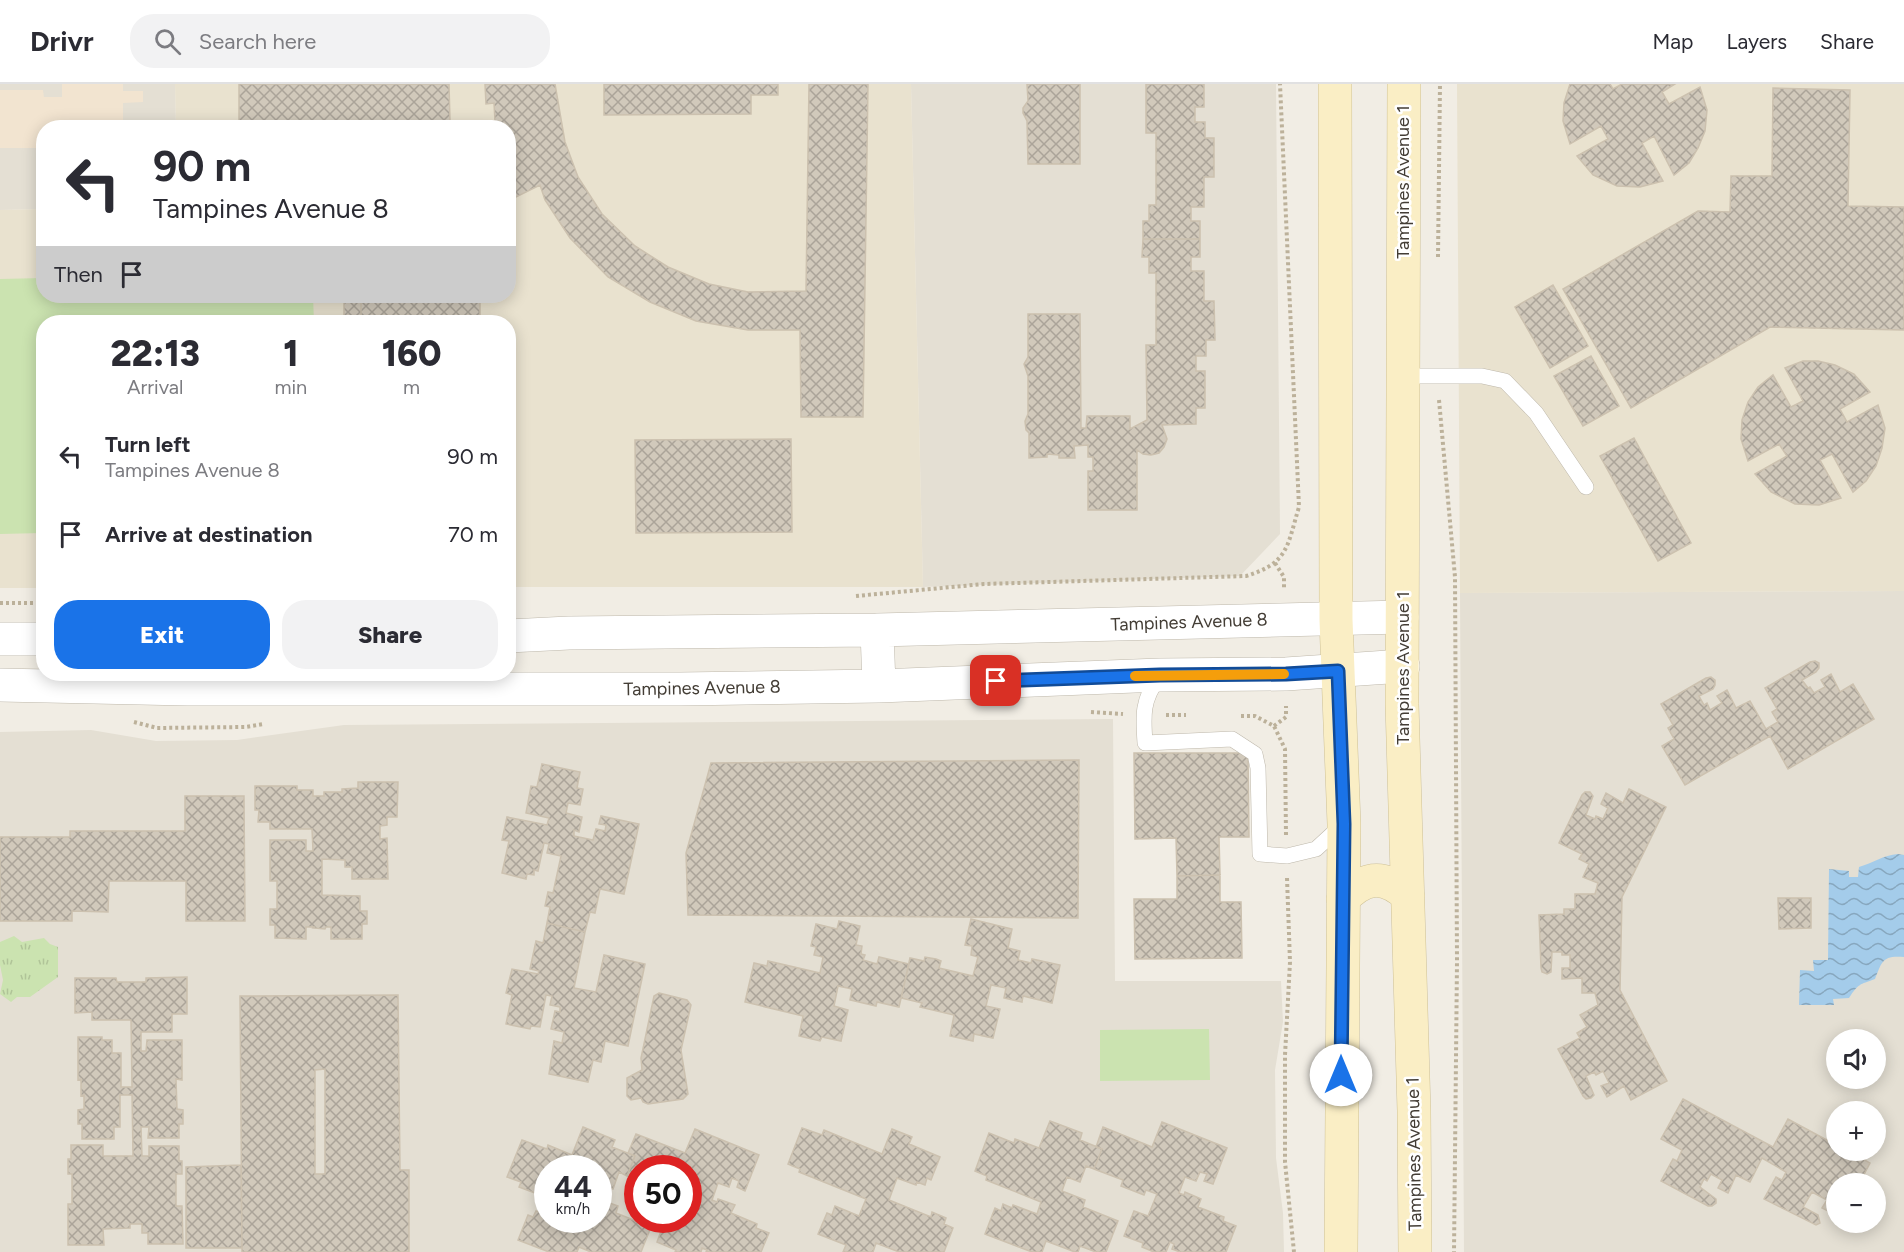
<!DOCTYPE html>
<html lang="en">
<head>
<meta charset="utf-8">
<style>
	body { margin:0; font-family:Figtree,sans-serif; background:#f2f2f3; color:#2b2b33; height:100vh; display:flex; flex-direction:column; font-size:22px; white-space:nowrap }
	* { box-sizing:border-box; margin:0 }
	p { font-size:20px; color:#7c7c81 }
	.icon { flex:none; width:33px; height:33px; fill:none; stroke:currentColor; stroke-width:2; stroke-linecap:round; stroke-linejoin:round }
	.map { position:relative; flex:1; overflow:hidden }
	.side { position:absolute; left:36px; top:231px; width:480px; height:366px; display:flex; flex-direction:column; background:#fff; border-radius:24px; box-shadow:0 3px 15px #0003 }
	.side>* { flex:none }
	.hud { position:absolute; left:36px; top:36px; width:480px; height:183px; border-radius:24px; box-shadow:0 3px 15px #0003; background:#fff; color:#2b2b33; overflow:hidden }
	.buttons { position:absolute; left:1826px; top:945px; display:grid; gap:12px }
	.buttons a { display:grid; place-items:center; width:60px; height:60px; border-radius:50%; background:#fff; box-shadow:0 3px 15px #0003; font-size:30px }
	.speed { position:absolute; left:534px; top:1071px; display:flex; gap:12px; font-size:30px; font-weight:700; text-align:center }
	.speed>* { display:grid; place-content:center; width:78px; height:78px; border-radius:50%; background:#fff; box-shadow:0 3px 15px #0003; line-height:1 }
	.speed small { font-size:15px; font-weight:400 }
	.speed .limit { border:9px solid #d22; background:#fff; color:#111 }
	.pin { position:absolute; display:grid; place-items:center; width:51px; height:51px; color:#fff; margin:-26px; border-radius:12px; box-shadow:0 3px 9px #0006 }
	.me { position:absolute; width:66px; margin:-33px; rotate:0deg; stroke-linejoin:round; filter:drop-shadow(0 0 4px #0008) }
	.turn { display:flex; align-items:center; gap:21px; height:126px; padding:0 18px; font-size:27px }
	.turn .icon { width:78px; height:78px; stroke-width:2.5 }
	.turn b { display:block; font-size:42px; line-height:51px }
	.then { display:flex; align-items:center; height:57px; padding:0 18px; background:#0003; gap:12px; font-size:22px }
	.eta { display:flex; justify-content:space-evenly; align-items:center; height:102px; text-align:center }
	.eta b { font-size:36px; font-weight:800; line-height:42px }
	.action { display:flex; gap:12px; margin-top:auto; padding:12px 18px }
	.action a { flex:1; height:69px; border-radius:24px; background:#1a73e8; color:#fff; font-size:24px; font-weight:800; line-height:69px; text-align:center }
	.action a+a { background:#f2f2f3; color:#2b2b33 }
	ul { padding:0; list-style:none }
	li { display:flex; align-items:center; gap:18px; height:78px; padding:0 18px }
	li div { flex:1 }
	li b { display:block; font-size:22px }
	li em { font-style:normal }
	header { display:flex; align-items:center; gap:36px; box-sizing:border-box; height:84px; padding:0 30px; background:#fff; border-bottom:2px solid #e1e1e2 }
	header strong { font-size:28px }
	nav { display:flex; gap:33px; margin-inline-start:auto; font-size:21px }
	.search { width:420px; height:54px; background:#f2f2f3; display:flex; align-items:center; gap:15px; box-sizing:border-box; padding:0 21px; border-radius:24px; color:#7c7c81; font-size:22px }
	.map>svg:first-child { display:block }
	.residential { fill:#e4dfd3; fill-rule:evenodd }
	.commercial { fill:#f2e4d0 }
	.education { fill:#e9e2cf }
	.park { fill:url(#park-tufts) }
	.garden { fill:#cbe3b0 }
	.water { fill:url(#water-waves) }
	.building { fill:url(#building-cross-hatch); stroke:#ccc1af; stroke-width:1.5; fill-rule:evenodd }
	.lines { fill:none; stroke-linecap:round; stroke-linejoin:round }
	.service-casing { stroke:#beb8ab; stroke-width:16 }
	.tertiary-casing { stroke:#beb8ab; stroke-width:34 }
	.secondary-casing { stroke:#cec197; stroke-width:34 }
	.path { stroke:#bcb19a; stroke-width:4; stroke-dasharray:3 3; stroke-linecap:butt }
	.service { stroke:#fff; stroke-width:15 }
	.tertiary { stroke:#fff; stroke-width:33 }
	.secondary { stroke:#faeec5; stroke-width:33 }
	.route-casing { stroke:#114b97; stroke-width:15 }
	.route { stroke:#1a73e8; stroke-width:10 }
	.slow { stroke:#f59e0b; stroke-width:10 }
	.labels { text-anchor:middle; stroke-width:5; stroke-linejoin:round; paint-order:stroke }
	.street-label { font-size:18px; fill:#433d35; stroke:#fff }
</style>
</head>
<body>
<header>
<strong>Drivr</strong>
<div class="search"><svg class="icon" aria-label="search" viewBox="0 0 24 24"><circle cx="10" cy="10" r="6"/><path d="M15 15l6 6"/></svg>Search here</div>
<nav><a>Map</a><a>Layers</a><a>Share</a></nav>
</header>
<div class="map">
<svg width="1904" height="1168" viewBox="0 0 1904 1168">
	<defs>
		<pattern id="park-tufts" width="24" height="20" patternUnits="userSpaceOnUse" patternTransform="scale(1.5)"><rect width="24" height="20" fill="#cbe3b0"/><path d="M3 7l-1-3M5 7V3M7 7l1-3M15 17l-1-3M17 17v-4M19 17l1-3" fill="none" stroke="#b0c498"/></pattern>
		<pattern id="water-waves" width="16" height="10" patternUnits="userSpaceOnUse" patternTransform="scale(1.5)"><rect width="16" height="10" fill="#a4ccea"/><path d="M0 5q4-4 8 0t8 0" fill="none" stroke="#87a7be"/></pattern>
		<pattern id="building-cross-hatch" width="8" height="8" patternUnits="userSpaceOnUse" patternTransform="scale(1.5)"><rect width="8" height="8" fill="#d1c9bb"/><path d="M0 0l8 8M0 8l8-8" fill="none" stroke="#aba499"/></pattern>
	</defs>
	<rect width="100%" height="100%" fill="#f1ede4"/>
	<path class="residential" d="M0 0H175L176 43 44 44 43 125 0 126Z
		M911 0H1276L1280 450 1240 492 923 503Z
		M1904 507V1168H1464L1460 509ZM1836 956H1875V994H1836ZM1836 1028H1875V1066H1836ZM1836 1100H1875V1138H1836Z
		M1113 635 1115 897H1281L1283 938 1275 986 1276 1074 1283 1129 1284 1168H0V648L91 646 156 657 237 656 344 641ZM548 1084H598V1136H548ZM638 1084H688V1136H638Z"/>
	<path class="commercial" d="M62 0H123V7H143V18L123 19V43L44 44 43 64H0V6H43L44 13H62Z"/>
	<path class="education" d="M175 0H911L923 503H509L508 238H44L43 504H0V126L43 125 44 212H508V44L176 43Z
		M1457 0H1904V507L1460 509Z"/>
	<path class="park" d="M14 852 22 858 44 854 50 860 58 863V893L30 913H17L11 918 0 910 3 896 0 881V858Z"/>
	<path class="garden" d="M43 194 44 212H313L314 238H44L43 449 0 450V195Z
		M1209 945 1210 996 1100 997V946Z"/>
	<path class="water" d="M1898 770 1904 771V873C1882 871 1882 878 1875 895 1859 901 1859 899 1849 914L1833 915 1834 921H1799L1800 886 1814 887 1813 876H1828L1829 785 1849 787V793H1858L1859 783C1873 779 1883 771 1898 770Z"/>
	<path class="building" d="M239 0H449L450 37H495L494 19 486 20 485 0H555L565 58 578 93 602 130 635 162 668 183 709 200 748 208 806 207 809 0H868L863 333H801L800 246H748L696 237 650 218 608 193 570 154 545 116 540 101 514 114 508 99V44H239Z
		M604 0H778V11H751V30L604 31Z
		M1027 0H1080V80H1028L1027 37 1023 29V24L1028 17Z
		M1146 0H1204V23H1195V38H1205V54H1214V93H1204V123H1191V137H1200V155H1143V137H1149V121H1156V49H1146Z
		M1570 0H1610L1613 5 1622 0H1675L1662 8 1669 20 1700 3 1707 26 1705 47 1698 64 1689 79 1674 91 1654 52 1642 59 1663 97 1640 103 1617 102 1593 91 1577 72 1608 55 1601 42 1570 60 1563 37 1564 19Z
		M1773 4 1850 6 1848 122 1904 123V246L1770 243 1631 324 1563 205 1698 127 1730 128 1731 92H1772Z
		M1143 155H1200V173H1191V187H1204V217H1214L1215 256H1206V272H1196V287H1205V324H1196V340L1162 341 1167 355 1164 363 1159 369 1151 371 1143 370 1137 366V426H1088V387H1093V373H1088V361L1074 362 1075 374H1059V371L1047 370V373L1029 374V349L1026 346 1025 337 1028 330V292L1024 280 1028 273V230H1080L1081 344H1086L1087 332H1130V345L1147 336 1146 261H1156V189H1149V173H1142Z
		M1553 201 1588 262 1550 284 1515 223Z
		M344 212H361V238H344Z
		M361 212H480V238H361Z
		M1591 272 1619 322 1583 342 1554 292Z
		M1803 277H1818L1835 281 1854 290 1870 308 1840 325 1847 338 1878 321 1885 344 1882 364 1876 382 1866 397 1853 408 1832 370 1820 376 1841 414 1819 421 1795 420 1771 408 1755 390 1787 372 1779 360 1748 377 1741 355 1742 336 1748 318 1758 303 1773 291 1791 323 1803 317 1785 284Z
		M1634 354 1691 459 1658 477 1600 372Z
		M791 355 792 448 636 449 635 356Z
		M1815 577 1819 579V584L1816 588 1802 596 1808 604 1810 603 1814 609 1825 603 1821 596 1831 590 1840 608 1853 600 1874 635 1788 685 1770 652 1685 701 1662 662 1674 655 1668 644 1673 641 1661 620 1706 594 1711 593 1715 596V601L1713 605 1699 612 1704 621 1707 619 1710 626 1722 619 1717 612 1727 606 1736 624 1750 617 1766 645 1778 638 1772 628 1777 625 1765 604 1810 578Z
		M1134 669H1248L1249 753H1219L1220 791 1177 792 1176 754 1135 755Z
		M1079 676 1078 834 688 831 686 769 711 679Z
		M542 680 580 688 577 704 583 705 580 721 568 719 566 729 582 733 579 748 574 746V752L593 756 596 745 605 747 606 741 599 740 601 732 639 740 624 810 600 805 595 829 590 828 585 848 547 839 550 823 545 822 548 808 553 809 561 772 547 769 549 760 544 759 538 787 534 786V791L527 790 526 795 502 789 509 757 502 756 507 733 547 741 549 734 526 729 531 702 537 703Z
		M358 698H398L397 733H387V741L380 742V755L387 754 388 795H352V783H345V776L322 775V811L360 812V827H367V840H362V855H331V843H326L325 845 313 844 314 843H306V855L275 854V841H270V825H277V797H270V756H306V767H313L312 745H270V738H258L259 726H255V702H297V706H313V712H324V708H342V705L358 704Z
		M1629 705 1666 723 1622 813 1620 906 1667 997 1631 1016 1624 1002 1607 1013 1601 1002 1609 999 1603 987 1596 991 1594 988 1586 992 1594 1011 1591 1014 1586 1015 1583 1012 1558 965 1580 954 1577 949 1587 943 1580 931 1598 921 1595 909H1582V894L1562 895V884H1570V871H1562V868H1552L1551 888 1547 890 1542 888 1541 884 1539 831 1564 830V825H1575V810H1595L1598 799 1583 793 1589 780 1579 775 1582 770 1559 759 1582 711 1585 708H1590L1593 712 1586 731 1595 735 1596 732 1603 735 1608 724 1601 720 1606 709 1623 719Z
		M185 712H244L245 837H186V797H109L108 828 72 827V837H0V753H70V747H185Z
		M1220 791V818H1241L1242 874 1135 875 1134 815H1177V792Z
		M1778 814H1811V844L1779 845Z
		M971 835 1012 845 1008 864 1020 867 1018 876 1031 879 1032 875 1060 881 1052 919 1023 912 1022 918 1004 914 1006 904 991 901 986 922 1000 925 993 954 974 950 973 957 950 952 954 931 920 923 922 919 901 914 910 874 924 877 925 873 936 875 941 877 939 884 973 892 978 873 971 871 972 862 965 861Z
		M839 837 860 842 856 861 862 862 861 870 865 871 863 876 877 880 879 873 909 880 899 923 877 918 876 922 850 916 852 905 838 902 834 922 848 926 841 957 822 953 820 957 799 952 803 932 745 918 754 879 767 882 768 877 820 889 823 873 814 871 816 863 811 862 816 840 837 845Z
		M547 839 585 848 574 904 596 908 604 871 645 880 628 962 605 957 601 978 593 976 588 998 549 990 554 957 562 959 564 948 551 945 555 927 560 928V923L550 921 552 912 546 911 540 943 531 942 530 945 506 940 512 911 506 909 512 885 538 890 539 887 530 885 536 857 543 859Z
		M187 893V930H172V948H141V967H146L147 956H182V996L176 995 177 1025 183 1026V1040H179V1054H148L149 1043H141L142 1072H149V1062H179V1077H182V1090H176V1122H182L183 1160H148V1149H142V1140H130V1144L103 1145 104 1161H68V1120H72V1090H68V1075H71V1061H103V1072H133L132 1011H120V1043H114V1055H82V1040H78V1026L84 1025V1011L81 1012V995L78 996V953H102V956H112V969H121V1003H132L131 936H92V928L75 929V894H116L117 898H146V894Z
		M659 909 687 916 691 921 681 966 688 1010 683 1015 648 1020 643 1018 641 1014 631 1016 627 1012V994L642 986 641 974 654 912Z
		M398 911 400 1086H409V1168H242L240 912ZM325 985V1090H315V986Z
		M1683 1015 1773 1063 1788 1035 1836 1061V1066H1847L1870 1079 1859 1100H1836V1122L1832 1129 1822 1124 1827 1116 1812 1108 1803 1123 1818 1131 1820 1139 1816 1141 1764 1115 1776 1093 1782 1096 1786 1088 1762 1074 1750 1098 1736 1091 1728 1109 1718 1104 1722 1096 1711 1090 1707 1097 1704 1095 1700 1103 1716 1115V1119L1712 1122H1708L1661 1097 1673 1075 1677 1077 1682 1066 1661 1055Z
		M1050 1037 1082 1049 1080 1056 1102 1065 1094 1085 1086 1082 1080 1098 1067 1093 1062 1107 1085 1116 1083 1123 1118 1137 1106 1168H1096L1080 1162 1078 1168H1075L1046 1157 1042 1168H1032L985 1150 995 1124 1001 1127 1003 1120 1012 1124 1013 1121 1037 1130 1041 1118 986 1096 987 1092 975 1087 989 1049 1014 1059 1015 1055 1039 1064Z
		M1162 1038 1227 1064 1213 1100 1204 1097 1207 1090 1200 1088 1196 1097 1185 1093 1179 1109 1184 1111 1185 1108 1201 1115 1198 1123 1224 1133 1223 1137 1236 1142 1226 1168H1180L1172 1165 1174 1160 1170 1158 1166 1168H1154L1142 1163 1143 1159 1124 1152 1134 1127 1148 1132 1157 1110 1146 1106 1144 1111 1121 1102 1123 1096 1094 1085 1102 1065 1096 1063 1103 1043 1152 1063Z
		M583 1043 615 1056 612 1063 635 1072 627 1092 619 1088 613 1105 600 1100 598 1104V1084H548V1114L519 1103 521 1098 507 1093 522 1056 547 1065 548 1061 572 1071Z
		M802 1044 822 1051 824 1046 882 1070 892 1045 912 1053 909 1060 940 1073 931 1096 927 1094 925 1101 917 1098 916 1101 897 1094 889 1116 931 1133 932 1128 946 1134 944 1140 953 1144 944 1168H899L876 1159 873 1168H843L846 1161 818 1150 827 1129 832 1131 835 1122 859 1132 866 1115 799 1088 800 1085 788 1080Z
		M695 1045 759 1071 745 1107 737 1103 739 1097 732 1094 729 1103 718 1099 712 1116 717 1118 718 1115 735 1121 731 1129 757 1140 756 1144 769 1149 761 1168H706L707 1166 702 1164 701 1168H675L676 1166 657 1158 665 1136H673L681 1139 682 1136H688V1084H638V1096L627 1092 635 1072 628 1069 636 1050 685 1069Z
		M241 1081 242 1164H186V1083Z
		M598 1115 618 1122 616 1129 651 1143 641 1168H591L579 1163 577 1168H549L518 1156 528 1131 533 1133 536 1127 545 1130 548 1128V1136H598Z"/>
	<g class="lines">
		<g class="service-casing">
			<path id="service" d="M1403 292H1482L1505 297 1536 329 1586 403
				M1159 593C1142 616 1143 631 1145 659L1232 655 1255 670 1258 684 1260 770 1287 772 1316 765 1341 742"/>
		</g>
		<g class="tertiary-casing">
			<path id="tertiary" d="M877 546 879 602
				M508 552 569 549 877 546 1402 533
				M0 555H44
				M0 601 187 605H680L879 602 1160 591 1286 590 1403 582"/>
		</g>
		<g class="secondary-casing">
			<path id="secondary" d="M1335 0 1336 536 1344 740 1341 1168
				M1404 0 1402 620 1414 1027 1415 1168
				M1343 815C1365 792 1384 790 1408 812"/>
		</g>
		<path class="path" d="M1438 173 1440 0
			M1439 316 1455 493 1457 877 1454 1168
			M1275 479 1284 493V504
			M856 512 984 500 1246 492C1289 479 1287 462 1299 423L1280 0
			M0 519H44
			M1091 628 1123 630
			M1166 631H1186
			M1241 632H1255L1274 642 1285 665 1286 751
			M134 638 157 644 245 643 264 640
			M1274 642 1286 633V622
			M1287 794 1290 878 1285 971V1078L1294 1168"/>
		<use href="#service" class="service"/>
		<use href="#tertiary" class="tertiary"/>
		<use href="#secondary" class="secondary"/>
	</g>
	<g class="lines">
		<g class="route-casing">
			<path id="route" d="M996 597 1160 591 1286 590 1338 587 1344 740 1341 991"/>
		</g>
		<use href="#route" class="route"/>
		<path class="slow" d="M1135 592 1284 590"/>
	</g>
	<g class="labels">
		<g class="street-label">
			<text transform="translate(1403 98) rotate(-90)" y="6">Tampines Avenue 1</text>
			<text transform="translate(1189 538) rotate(-2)" y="6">Tampines Avenue 8</text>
			<text transform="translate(1403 584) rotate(-90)" y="6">Tampines Avenue 1</text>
			<text transform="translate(702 604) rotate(-1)" y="6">Tampines Avenue 8</text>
			<text transform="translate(1414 1070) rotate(-91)" y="6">Tampines Avenue 1</text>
		</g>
	</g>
</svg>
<div class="buttons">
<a><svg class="icon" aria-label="sound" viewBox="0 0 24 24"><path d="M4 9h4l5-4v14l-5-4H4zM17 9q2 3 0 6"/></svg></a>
<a>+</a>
<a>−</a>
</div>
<div class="speed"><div>44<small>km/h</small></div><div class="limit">50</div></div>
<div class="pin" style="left:996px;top:597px;background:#d93025"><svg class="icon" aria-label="arrive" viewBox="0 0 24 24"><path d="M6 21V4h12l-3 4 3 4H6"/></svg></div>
<svg class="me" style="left:1341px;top:991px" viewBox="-20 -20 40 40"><circle r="19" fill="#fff"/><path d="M0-13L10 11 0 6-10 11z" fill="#1a73e8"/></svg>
<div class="hud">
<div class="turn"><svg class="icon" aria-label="left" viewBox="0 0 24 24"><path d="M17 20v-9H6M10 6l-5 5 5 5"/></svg><div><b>90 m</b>Tampines Avenue 8</div></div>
<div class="then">Then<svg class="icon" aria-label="arrive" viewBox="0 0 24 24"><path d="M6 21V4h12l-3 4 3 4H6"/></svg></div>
</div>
<section class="side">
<div class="eta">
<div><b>22:13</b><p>Arrival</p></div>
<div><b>1</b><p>min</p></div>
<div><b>160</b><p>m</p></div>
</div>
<ul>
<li><svg class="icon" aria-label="left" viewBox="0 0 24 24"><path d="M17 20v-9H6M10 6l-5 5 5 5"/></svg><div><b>Turn left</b><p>Tampines Avenue 8</p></div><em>90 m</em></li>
<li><svg class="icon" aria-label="arrive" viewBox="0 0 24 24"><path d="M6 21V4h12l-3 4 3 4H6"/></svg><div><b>Arrive at destination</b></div><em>70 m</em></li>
</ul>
<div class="action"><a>Exit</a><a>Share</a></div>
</section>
</div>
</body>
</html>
